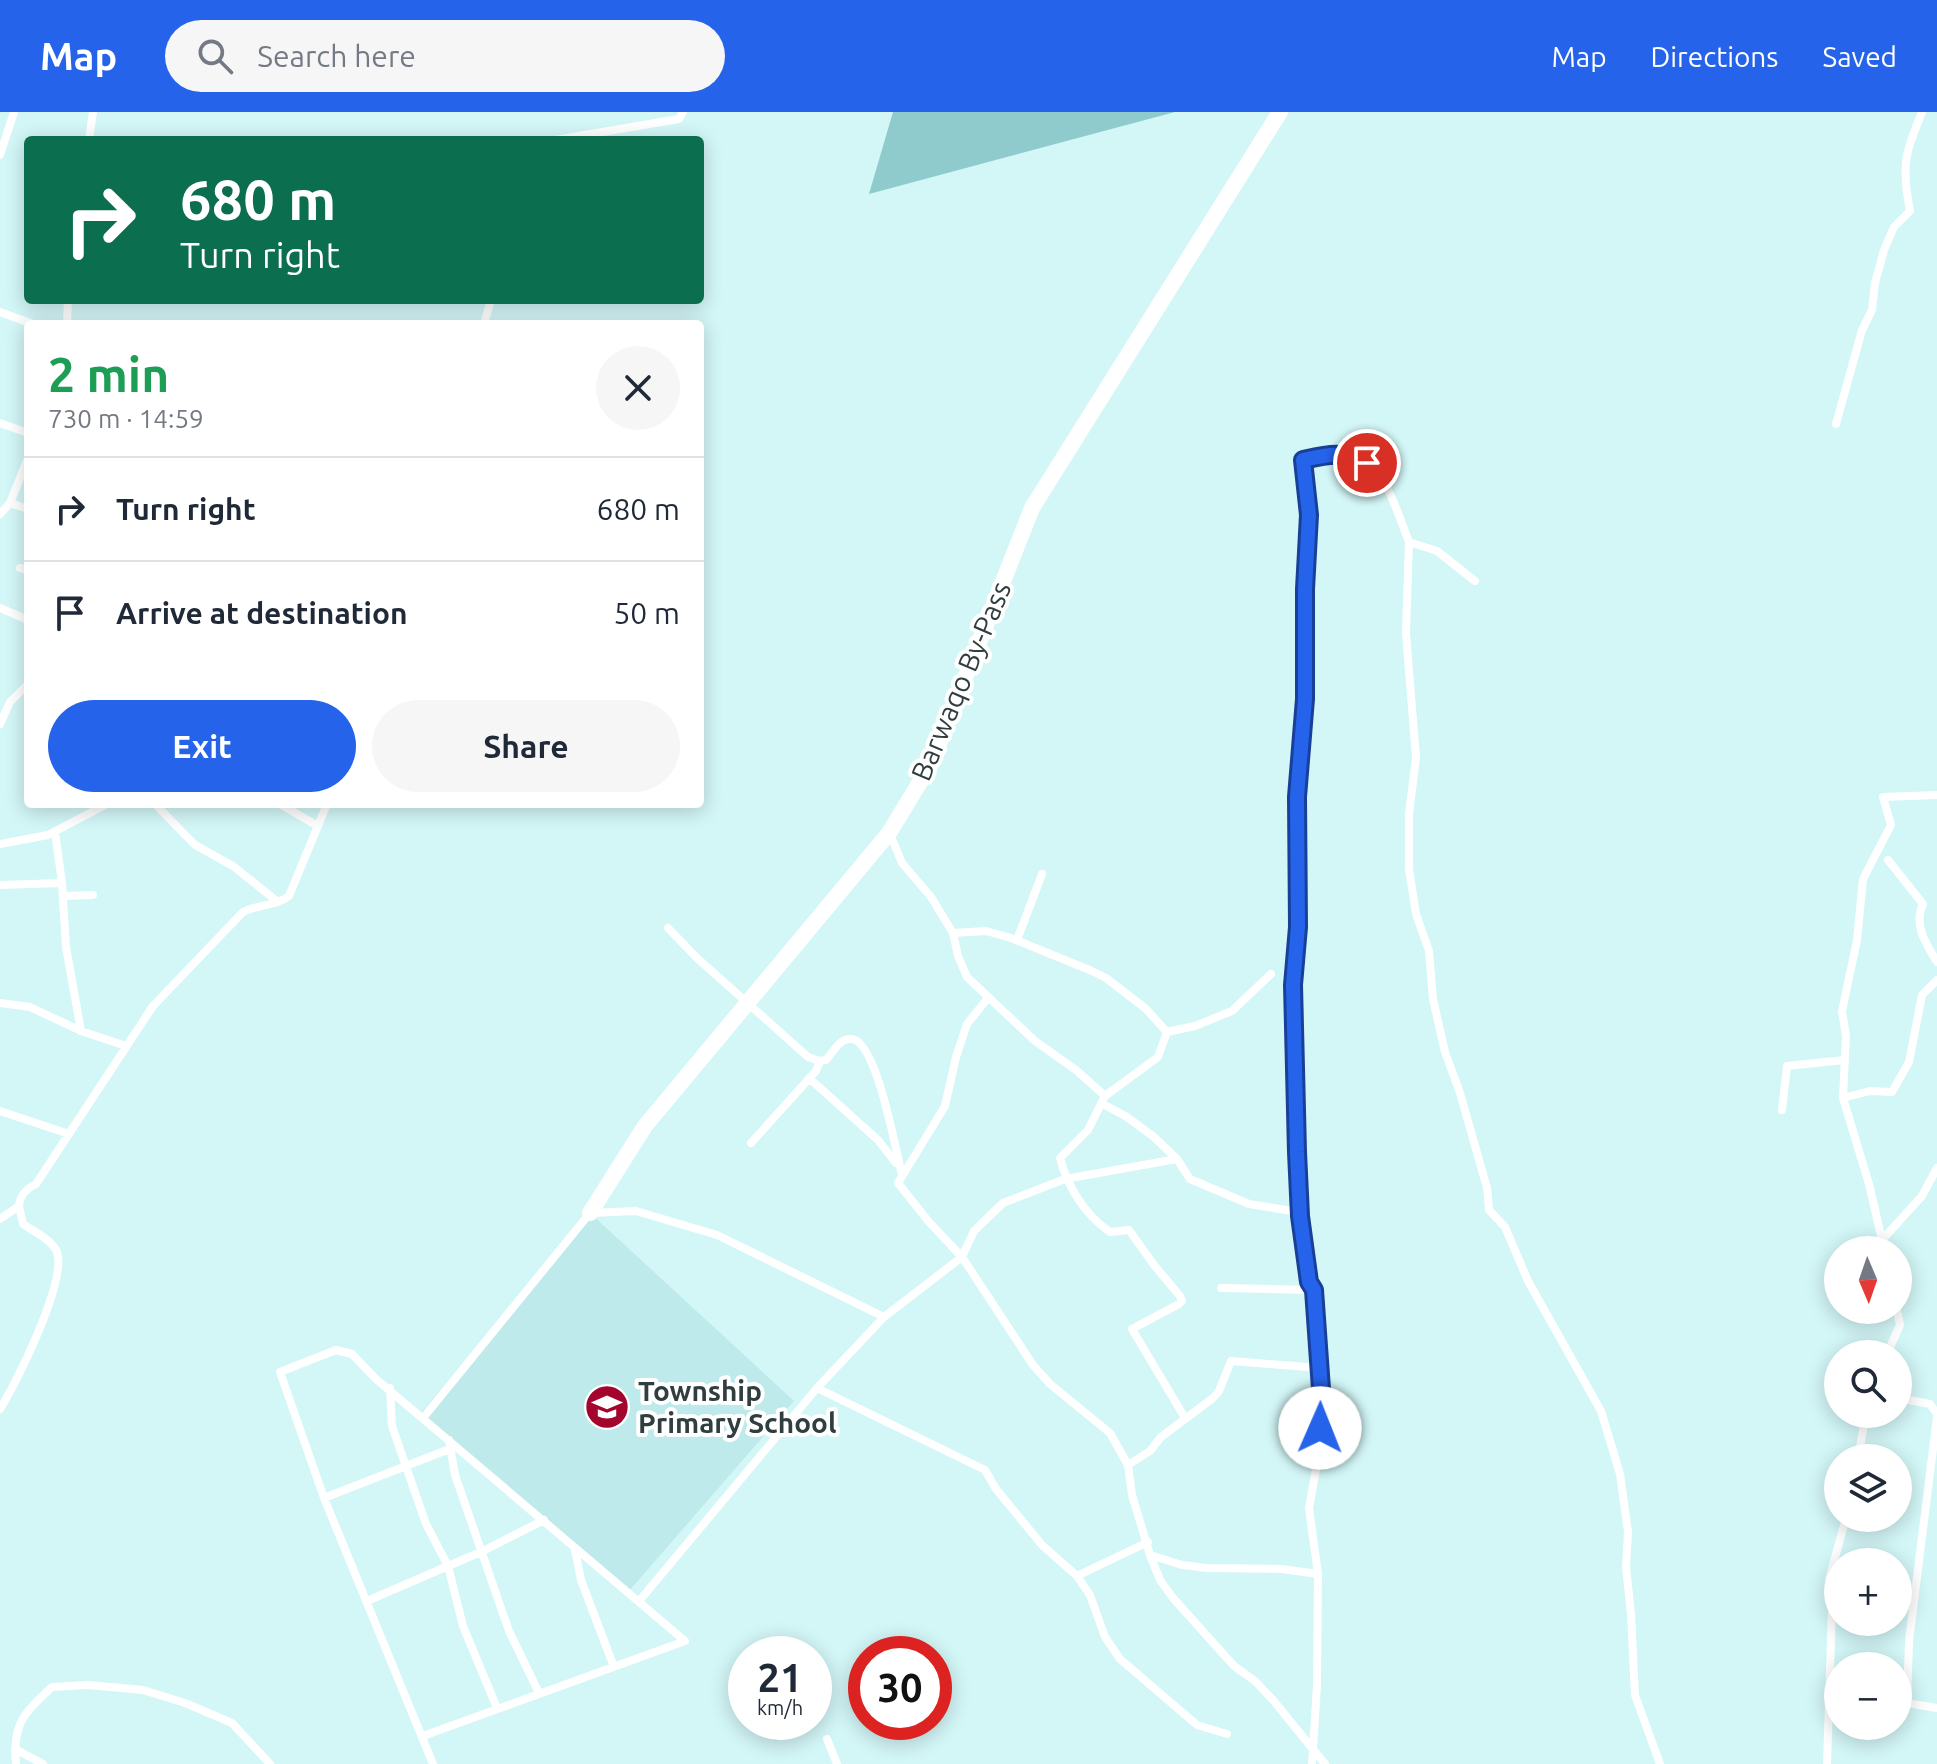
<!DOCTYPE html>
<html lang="en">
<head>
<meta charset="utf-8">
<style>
	body { margin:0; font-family:Ubuntu,sans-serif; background:#f6f6f7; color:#1f2937; height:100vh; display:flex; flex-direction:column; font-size:30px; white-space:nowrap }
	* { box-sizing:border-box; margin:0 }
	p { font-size:26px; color:#747a83 }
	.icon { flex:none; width:44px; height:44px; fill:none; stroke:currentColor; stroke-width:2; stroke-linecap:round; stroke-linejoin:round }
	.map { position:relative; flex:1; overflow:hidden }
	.drawer { position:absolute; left:24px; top:208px; width:680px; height:488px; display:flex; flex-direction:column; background:#fff; border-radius:8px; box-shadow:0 4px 20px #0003 }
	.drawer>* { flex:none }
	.banner { position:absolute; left:24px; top:24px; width:680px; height:168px; border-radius:8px; box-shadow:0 4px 20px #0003; background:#0b6e4f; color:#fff; overflow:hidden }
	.needle { width:52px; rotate:178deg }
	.tools { position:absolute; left:1824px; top:1124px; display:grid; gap:16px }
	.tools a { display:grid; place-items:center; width:88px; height:88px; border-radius:50%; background:#fff; box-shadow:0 4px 20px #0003; font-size:40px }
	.speed { position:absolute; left:728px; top:1524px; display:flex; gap:16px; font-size:40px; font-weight:700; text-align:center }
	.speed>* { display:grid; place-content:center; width:104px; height:104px; border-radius:50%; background:#fff; box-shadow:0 4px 20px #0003; line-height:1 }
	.speed small { font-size:20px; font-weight:400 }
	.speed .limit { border:12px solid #d22; background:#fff; color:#111 }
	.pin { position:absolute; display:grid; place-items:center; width:68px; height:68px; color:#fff; margin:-34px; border:4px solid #fff; border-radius:50%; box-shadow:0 2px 8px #0007 }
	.me { position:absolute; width:88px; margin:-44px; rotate:1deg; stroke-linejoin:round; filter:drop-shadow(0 0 6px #0008) }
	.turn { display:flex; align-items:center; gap:28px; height:168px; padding:0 24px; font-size:36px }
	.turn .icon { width:104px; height:104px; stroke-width:2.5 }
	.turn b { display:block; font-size:56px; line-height:68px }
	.round { display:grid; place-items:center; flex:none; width:84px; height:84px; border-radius:42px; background:#f6f6f7 }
	.head { display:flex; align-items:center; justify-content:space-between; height:136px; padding:0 24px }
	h1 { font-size:48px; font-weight:700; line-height:60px; color:#1e9e55 }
	.cta { display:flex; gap:16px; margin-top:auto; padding:16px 24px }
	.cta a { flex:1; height:92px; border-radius:48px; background:#2563eb; color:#fff; font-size:32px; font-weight:700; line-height:92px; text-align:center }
	.cta a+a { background:#f6f6f7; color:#1f2937 }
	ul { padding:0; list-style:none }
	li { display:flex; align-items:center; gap:24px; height:104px; padding:0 24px; border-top:2px solid #e0e1e3 }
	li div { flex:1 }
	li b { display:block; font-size:30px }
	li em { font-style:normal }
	header { display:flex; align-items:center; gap:48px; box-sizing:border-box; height:112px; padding:0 40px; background:#2563eb; color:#fff }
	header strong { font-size:38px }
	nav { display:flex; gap:44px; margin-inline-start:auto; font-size:28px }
	.search { width:560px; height:72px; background:#f6f6f7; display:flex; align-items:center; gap:20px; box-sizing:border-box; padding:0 28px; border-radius:44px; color:#747a83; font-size:30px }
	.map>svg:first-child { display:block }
	.built { fill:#beeaeb }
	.green { fill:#8fcbcd }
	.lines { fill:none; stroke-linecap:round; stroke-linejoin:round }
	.street { stroke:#fff; stroke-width:8 }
	.highway { stroke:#fff; stroke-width:16 }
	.route-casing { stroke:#184099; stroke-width:20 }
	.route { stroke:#2563eb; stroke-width:14 }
	.labels { text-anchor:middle; stroke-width:8; stroke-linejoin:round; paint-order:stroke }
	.street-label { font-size:28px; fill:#313e3f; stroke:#fff }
	.poi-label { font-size:28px; font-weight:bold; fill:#313e3f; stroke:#fff; text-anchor:start }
</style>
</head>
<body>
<header>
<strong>Map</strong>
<div class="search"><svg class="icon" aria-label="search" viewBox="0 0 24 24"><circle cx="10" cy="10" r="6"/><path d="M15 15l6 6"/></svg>Search here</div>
<nav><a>Map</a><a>Directions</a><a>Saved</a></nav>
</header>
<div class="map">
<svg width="1937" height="1652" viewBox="0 0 1937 1652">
	<rect width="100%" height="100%" fill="#d3f6f7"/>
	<path class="built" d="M590 1101 794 1289 629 1479 421 1301Z"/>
	<path class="green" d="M893 0H1175L869 82Z"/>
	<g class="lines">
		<path class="street" d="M89 28 93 0
			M555 28 679 7 683 0
			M0 43 14 0
			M0 200 33 212
			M67 212 68 188
			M484 212 491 188
			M0 311 28 321
			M1836 312 1862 218 1872 198 1875 171 1884 138 1894 115 1910 99C1901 52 1905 43 1922 0
			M10 391 28 397
			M0 402 10 391 28 346
			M1409 430 1406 521 1416 646 1409 702V757L1416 802 1429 839 1433 887 1445 940 1460 981 1487 1076 1489 1098 1505 1115 1528 1169 1601 1299 1620 1362 1628 1420 1626 1455 1631 1502 1635 1583 1660 1652
			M20 456 28 458
			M0 496 28 508
			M0 612 10 590 28 572
			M155 692 195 733 233 754 278 790
			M280 692 316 713
			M55 720 62 771 66 835 81 919
			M890 722 902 751 931 785 953 821 958 844 967 865 1035 929 1076 958 1105 984
			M0 732 48 723 107 692
			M1888 748 1923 792C1913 813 1926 832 1937 850
			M0 773 62 771
			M63 784 93 783
			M668 816 697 846 808 945 820 949 826 948C833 941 838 928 849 927 876 922 896 1041 902 1063
			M953 821 986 819 1011 826 1092 859 1106 866 1145 896 1167 920
			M1017 828 1042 762
			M988 886 967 912 956 945 945 994 898 1071 929 1110 962 1145 1033 1253 1050 1272 1110 1321 1128 1353 1132 1383 1150 1443 1160 1468 1173 1486 1234 1554 1255 1569 1273 1588 1325 1652
			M0 891 30 895 81 919 126 934
			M809 966 878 1028 896 1051
			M1843 986 1870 979 1892 980 1909 950 1922 883 1937 868
			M1103 992 1127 1005 1154 1025 1177 1047 1190 1067 1249 1092 1292 1099 1300 1104
			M1782 998 1787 954 1844 948
			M0 999 69 1022
			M751 1031 816 959 820 949
			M0 1107 19 1094C20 1083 26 1077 36 1072L153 894 243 800C258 792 277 794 289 784L327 692
			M1882 1128 1869 1072 1843 986 1846 924 1842 899 1857 828 1863 767 1891 713 1883 685 1937 683
			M1883 1138 1882 1128 1922 1084 1937 1056
			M1221 1176 1314 1178
			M1887 1242 1900 1213 1897 1198
			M390 1276 392 1314 426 1412 448 1454 463 1514 497 1596
			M817 1276 985 1358 996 1377 1042 1433 1077 1464 1090 1483 1105 1525 1120 1547 1197 1613 1227 1622
			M1898 1286 1930 1292 1937 1302
			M0 1297C17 1270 67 1169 57 1140 52 1128 33 1119 23 1112L19 1094
			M1937 1305 1909 1529 1907 1591 1937 1596
			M423 1306 590 1101 636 1099 717 1123 884 1205
			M1185 1306 1132 1217 1179 1192 1182 1189 1180 1184 1154 1153 1129 1118 1110 1120C1085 1103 1067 1074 1060 1046L1088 1018 1105 984 1158 945 1167 920 1195 914 1232 899 1271 862
			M449 1328 455 1363 509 1519 539 1581
			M1858 1346 1866 1302
			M1128 1353 1150 1339 1161 1325 1213 1286 1219 1279 1231 1249 1320 1256
			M324 1386 452 1336
			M575 1438 581 1468 614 1555
			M1150 1443 1182 1453 1207 1456 1282 1457 1318 1462
			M1077 1464 1148 1430
			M640 1488 817 1276 884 1205 962 1145 974 1119 1003 1091 1065 1067 1177 1047
			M367 1489 483 1439 544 1408
			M423 1624 685 1529 376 1267 352 1242 336 1238 280 1260 324 1386 433 1652
			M827 1627 837 1652
			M15 1637 43 1652
			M16 1652C12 1612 24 1601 52 1575L88 1573 143 1578 185 1591 232 1611 270 1652
			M1312 1652 1317 1574 1318 1462 1309 1396 1319 1341 1322 1291 1314 1178 1309 1170 1300 1104 1293 873 1298 815 1297 685 1305 587V477L1309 403 1303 348C1313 346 1324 342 1334 342 1383 340 1394 393 1409 430L1437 439 1475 469
			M1827 1652 1832 1496 1829 1467 1846 1406"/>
		<path class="highway" d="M590 1101 645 1014 889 721 931 652 1032 396 1280 0"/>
	</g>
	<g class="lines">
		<g class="route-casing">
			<path id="route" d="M1320 1316 1322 1291 1314 1178 1309 1170 1300 1104 1297 1040 1293 873 1298 815 1297 685 1305 587V477L1309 403 1303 348C1330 342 1341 339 1367 351"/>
		</g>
		<use href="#route" class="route"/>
	</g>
	<defs>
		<g id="school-disc" transform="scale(2.3)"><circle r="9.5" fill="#a3052c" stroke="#fff"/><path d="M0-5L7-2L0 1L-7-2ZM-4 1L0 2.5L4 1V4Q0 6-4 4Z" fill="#fff"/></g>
	</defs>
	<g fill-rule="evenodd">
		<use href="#school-disc" x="607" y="1295"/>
	</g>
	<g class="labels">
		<g class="street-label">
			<text transform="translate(961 569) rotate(-67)" y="10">Barwaqo By-Pass</text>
		</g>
		<g class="poi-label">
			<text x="638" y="1289">Township<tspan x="638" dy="32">Primary School</tspan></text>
		</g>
	</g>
</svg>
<div class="tools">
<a><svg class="needle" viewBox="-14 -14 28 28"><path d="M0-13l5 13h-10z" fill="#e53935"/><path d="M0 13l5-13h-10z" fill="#747a83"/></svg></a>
<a><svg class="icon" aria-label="search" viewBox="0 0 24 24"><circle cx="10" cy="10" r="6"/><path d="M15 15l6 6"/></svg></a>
<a><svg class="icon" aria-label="layers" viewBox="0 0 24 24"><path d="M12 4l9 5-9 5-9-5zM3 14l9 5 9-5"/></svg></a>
<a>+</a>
<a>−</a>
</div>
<div class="speed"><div>21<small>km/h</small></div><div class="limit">30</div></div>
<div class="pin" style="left:1367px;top:351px;background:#d93025"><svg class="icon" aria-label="arrive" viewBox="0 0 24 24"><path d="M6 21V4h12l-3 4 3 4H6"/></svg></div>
<svg class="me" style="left:1320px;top:1316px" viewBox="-20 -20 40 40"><circle r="19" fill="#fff"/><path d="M0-13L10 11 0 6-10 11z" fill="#2563eb"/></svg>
<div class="banner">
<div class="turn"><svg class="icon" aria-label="right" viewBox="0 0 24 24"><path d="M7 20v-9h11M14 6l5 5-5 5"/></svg><div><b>680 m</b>Turn right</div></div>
</div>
<section class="drawer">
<div class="head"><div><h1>2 min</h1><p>730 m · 14:59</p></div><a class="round"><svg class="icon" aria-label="close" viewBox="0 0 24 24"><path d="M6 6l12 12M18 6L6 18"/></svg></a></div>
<ul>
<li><svg class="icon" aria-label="right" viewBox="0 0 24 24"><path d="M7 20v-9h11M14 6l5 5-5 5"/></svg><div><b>Turn right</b></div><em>680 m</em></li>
<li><svg class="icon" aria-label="arrive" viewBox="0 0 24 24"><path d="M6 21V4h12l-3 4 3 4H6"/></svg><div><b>Arrive at destination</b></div><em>50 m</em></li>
</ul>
<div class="cta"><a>Exit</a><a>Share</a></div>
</section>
</div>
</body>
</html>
